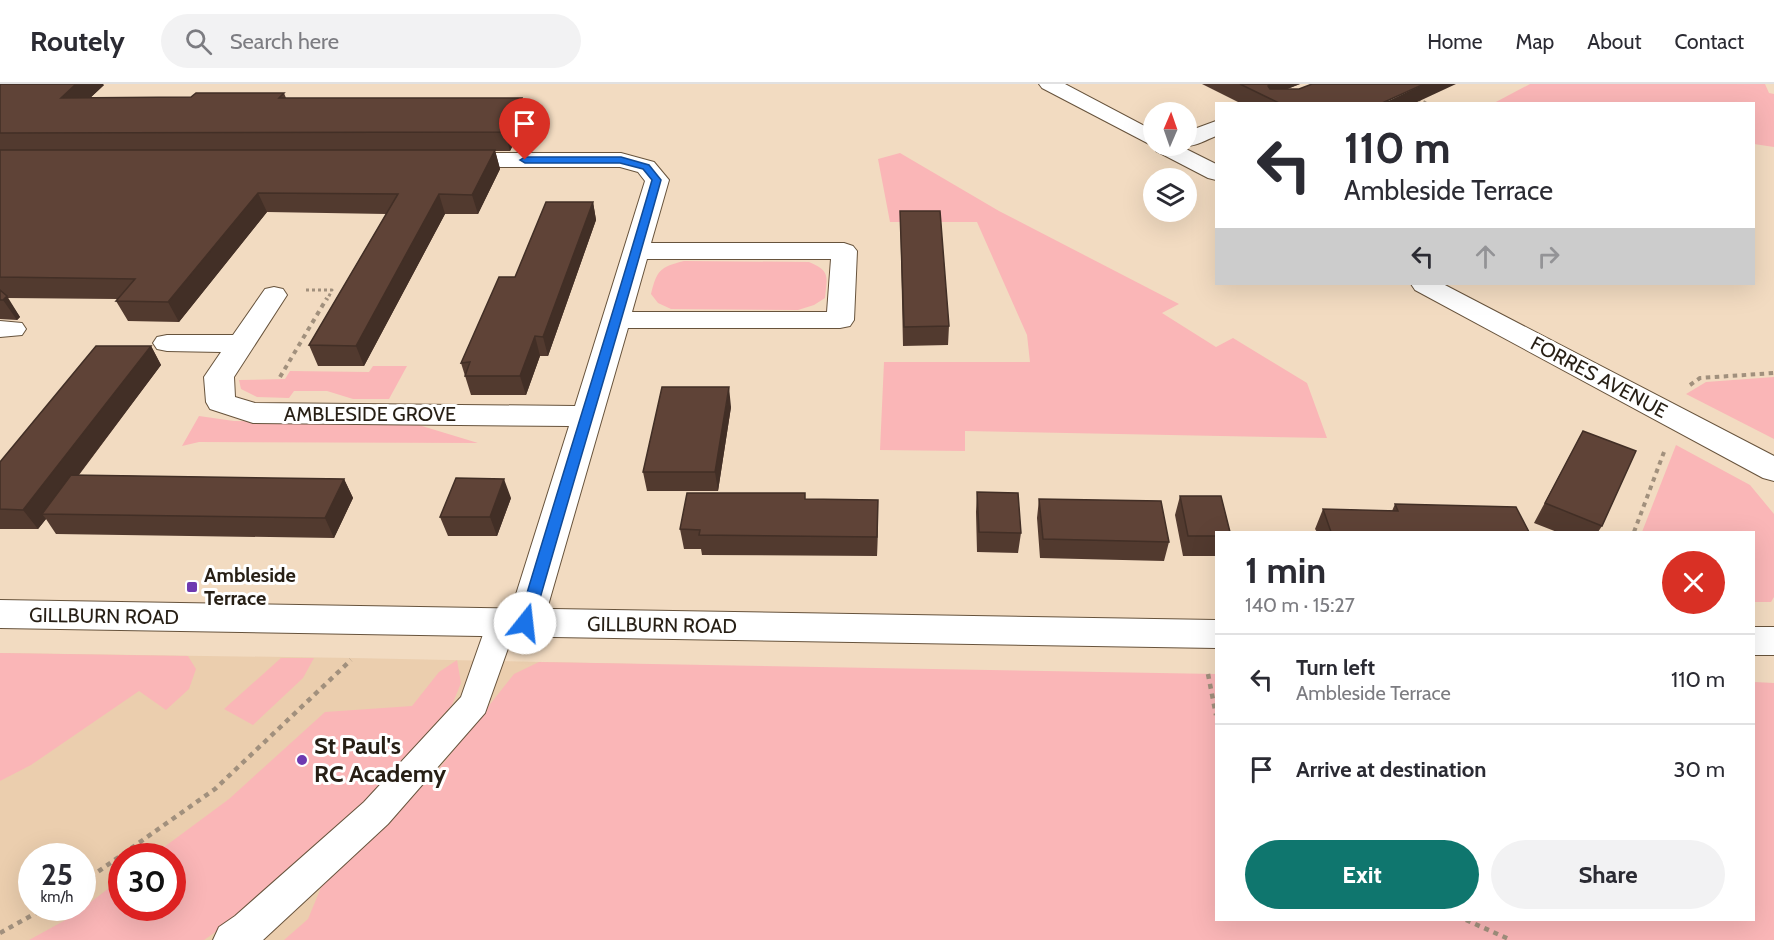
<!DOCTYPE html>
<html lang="en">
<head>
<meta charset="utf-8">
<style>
	body { margin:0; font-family:Cabin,sans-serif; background:#f2f2f3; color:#2b2b33; height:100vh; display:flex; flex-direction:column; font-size:22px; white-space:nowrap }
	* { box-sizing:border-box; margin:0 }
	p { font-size:20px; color:#7c7c81 }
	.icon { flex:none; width:33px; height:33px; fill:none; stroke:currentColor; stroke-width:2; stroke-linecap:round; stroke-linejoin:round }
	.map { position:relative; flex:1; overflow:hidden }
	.panel { position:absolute; left:1215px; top:447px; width:540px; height:390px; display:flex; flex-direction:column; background:#fff; border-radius:0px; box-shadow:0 6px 24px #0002 }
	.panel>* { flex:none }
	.banner { position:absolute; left:1215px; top:18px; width:540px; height:183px; border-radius:0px; box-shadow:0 6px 24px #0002; background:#fff; color:#2b2b33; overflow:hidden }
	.needle { width:39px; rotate:2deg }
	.controls { position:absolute; left:1143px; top:18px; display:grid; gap:12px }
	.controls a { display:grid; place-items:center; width:54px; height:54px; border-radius:50%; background:#fff; box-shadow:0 6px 24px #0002; font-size:30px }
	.speed { position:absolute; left:18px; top:759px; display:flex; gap:12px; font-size:30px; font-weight:700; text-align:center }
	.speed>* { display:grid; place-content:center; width:78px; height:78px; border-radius:50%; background:#fff; box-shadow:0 6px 24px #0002; line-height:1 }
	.speed small { font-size:15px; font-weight:400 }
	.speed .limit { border:9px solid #d22; background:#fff; color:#111 }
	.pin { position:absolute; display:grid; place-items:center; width:51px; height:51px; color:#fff; margin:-62px -26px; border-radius:50% 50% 50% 0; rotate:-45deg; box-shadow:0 0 6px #0007 }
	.pin .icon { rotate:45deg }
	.me { position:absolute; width:66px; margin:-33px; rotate:16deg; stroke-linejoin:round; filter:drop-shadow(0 0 4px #0008) }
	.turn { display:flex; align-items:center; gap:21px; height:126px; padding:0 30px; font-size:27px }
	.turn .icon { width:78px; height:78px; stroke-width:2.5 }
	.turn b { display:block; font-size:42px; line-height:51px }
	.lanes { display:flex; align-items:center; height:57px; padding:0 30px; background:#0003; justify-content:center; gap:30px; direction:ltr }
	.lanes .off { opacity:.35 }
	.round { display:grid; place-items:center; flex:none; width:63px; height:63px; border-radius:32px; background:#f2f2f3 }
	.headline { display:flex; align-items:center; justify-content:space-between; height:102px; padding:0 30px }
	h1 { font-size:36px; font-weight:700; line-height:45px }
	.cta { display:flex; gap:12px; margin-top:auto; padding:12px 30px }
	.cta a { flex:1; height:69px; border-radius:36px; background:#0f766e; color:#fff; font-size:24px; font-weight:700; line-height:69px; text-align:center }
	.cta a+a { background:#f2f2f3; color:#2b2b33 }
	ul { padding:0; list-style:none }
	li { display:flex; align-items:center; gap:18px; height:90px; padding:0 30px; border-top:2px solid #e1e1e2 }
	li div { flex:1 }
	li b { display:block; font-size:22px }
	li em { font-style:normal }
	header { display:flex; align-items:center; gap:36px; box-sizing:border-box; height:84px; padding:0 30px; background:#fff; border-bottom:2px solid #e1e1e2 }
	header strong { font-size:28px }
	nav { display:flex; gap:33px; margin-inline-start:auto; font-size:21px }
	.search { width:420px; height:54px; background:#f2f2f3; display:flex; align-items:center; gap:15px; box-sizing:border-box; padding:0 21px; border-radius:33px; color:#7c7c81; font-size:22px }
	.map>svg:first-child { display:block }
	.built { fill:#ebceae; fill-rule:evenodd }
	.green { fill:#fab6b7 }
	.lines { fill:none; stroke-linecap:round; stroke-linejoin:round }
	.service-casing { stroke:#67533c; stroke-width:2 }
	.minor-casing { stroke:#67533c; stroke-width:2 }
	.tertiary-casing { stroke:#67533c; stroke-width:2 }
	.path-far2 { stroke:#a1907d; stroke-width:3; stroke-dasharray:3 3; stroke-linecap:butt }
	.path-far1 { stroke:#a1907d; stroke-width:4; stroke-dasharray:4.5 4.5; stroke-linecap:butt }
	.path { stroke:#a1907d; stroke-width:4.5; stroke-dasharray:5 5; stroke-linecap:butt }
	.service { fill:#fff; fill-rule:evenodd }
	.minor { fill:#fff; fill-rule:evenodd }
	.tertiary { fill:#fff; fill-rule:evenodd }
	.wall { fill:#523a2f }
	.shaded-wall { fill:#422f26 }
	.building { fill:#5f4337; stroke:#422f26; stroke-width:1.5 }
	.route { fill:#1a73e8; stroke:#114b97; stroke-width:1.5 }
	.poi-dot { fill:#6e39b0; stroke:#fff; stroke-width:2 }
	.labels { text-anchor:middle; stroke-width:6; stroke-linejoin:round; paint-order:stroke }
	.street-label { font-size:20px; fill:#271f15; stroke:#fff }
	.poi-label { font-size:20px; font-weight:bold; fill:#271f15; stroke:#fff; text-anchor:start }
	.near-poi-label { font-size:24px; font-weight:bold; fill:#271f15; stroke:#fff; text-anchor:start }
</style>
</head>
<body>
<header>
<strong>Routely</strong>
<div class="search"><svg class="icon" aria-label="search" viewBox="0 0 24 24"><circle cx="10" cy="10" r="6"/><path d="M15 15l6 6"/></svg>Search here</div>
<nav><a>Home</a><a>Map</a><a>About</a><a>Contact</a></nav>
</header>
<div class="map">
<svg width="1774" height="856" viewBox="0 0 1774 856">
	<rect width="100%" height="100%" fill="#f2dbc1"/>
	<path class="built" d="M0 569 353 574 639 580 537 856H0ZM32 772H82V824H32ZM122 772H172V824H122Z"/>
	<path class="green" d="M1530 0H1765L1769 9 1774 10V63L1754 60V20L1494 19Z
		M900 69 999 127 1179 220 1162 229 1216 263 1233 254 1307 299 1327 354 965 347V367L880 366 884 278H1030L1027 251 977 138H890L878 75Z
		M684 177 809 178C831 187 827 193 825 214L814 221 798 226 671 225 658 219 651 210C657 186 660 183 684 177Z
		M373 282H407L389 315H353L327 307H294L289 314 257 313 241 305 239 296 285 295 290 287 369 288Z
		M1774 293V355L1686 310 1706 298Z
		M199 332 234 337 412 339 478 359 199 358 182 362Z
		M1676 361 1750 401 1774 430V513L1771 518H1754V448H1642Z
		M0 569 188 572 196 585 189 605 166 626 139 607 31 681 0 697Z
		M281 574H314L303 594 253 641 224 625Z
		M457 576 461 599 452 621 363 721 237 833 204 856H29L71 833 121 795 122 824H172V772H152L229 715 325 628 412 622 439 588Z
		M539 578 1216 590V836H1754V598L1774 599V856H284L308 835 325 794 434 691 514 590Z"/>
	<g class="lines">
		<g class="service-casing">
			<path id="service" d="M502 528 512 531 517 539 485 629 388 740 263 856H213L219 843 235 832 364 718 461 613 487 539 492 531Z"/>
		</g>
		<g class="minor-casing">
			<path id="minor" d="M1039 0H1065L1154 47V62H1180L1216 80V96L1208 94 1156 67 1153 62 1042 4Z
				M1216 37V52C1206 56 1193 64 1181 62H1186V48Z
				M452 69H621L654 78 669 96 651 159H844L853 162 857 167 854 236 850 242 840 244H628L543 539 538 549 525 553 512 549 507 539 569 342 253 339 210 325 206 318 204 293 221 268 167 267 157 265 153 259 157 253 167 251H233L265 205 274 203 283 205 287 211 234 293 235 313 255 319 575 322 645 97 638 88 620 83H452L444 81 441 76 444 71ZM647 175H831L827 228H632Z
				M1411 200H1443L1774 372V397L1763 394 1415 206Z
				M0 237 22 239 26 245 22 251 0 253Z"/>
		</g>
		<g class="tertiary-casing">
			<path id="tertiary" d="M0 516 1216 536V564L0 544Z
				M1754 543H1774V571H1754Z"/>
		</g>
		<path class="path-far2" d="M1418 15 1428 20
			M306 206H332L327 216"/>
		<path class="path-far1" d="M280 293 327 214
			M1690 301 1700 294 1774 289
			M1634 448 1664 368"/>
		<path class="path" d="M1208 590 1216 631
			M82 799 215 705 351 576
			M1466 836 1511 856
			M0 849 45 824"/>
		<use href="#service" class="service"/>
		<use href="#minor" class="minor"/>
		<use href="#tertiary" class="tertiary"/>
	</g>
	<path class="wall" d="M0 0 104 1 91 13H191L284 9 286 14H522L527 33 510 67H495L500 85 478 130H445L364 282H318L309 261 386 130 267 128 179 238 128 237 116 217 117 215 7 214 20 233 17 236 0 235Z
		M1202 0H1300L1287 5 1413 20H1242Z
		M593 118 596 136 548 272H540L526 311H471L461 279 515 193Z
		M900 127 949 242 948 261 903 262Z
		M151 262 161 281 79 391 344 395 353 414 334 454 56 450 46 435 38 445H0V378Z
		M731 323 718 407H647L643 388Z
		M1583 347 1602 442 1598 448H1557L1534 439Z
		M977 408 1021 449 1018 469 977 468 976 428Z
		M1180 412 1216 448V472H1183L1175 431Z
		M511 414 497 452H448L440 433Z
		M805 415 878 416 877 472 702 471 701 465H684L680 445Z
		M1039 415 1169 458 1164 477 1040 474 1037 434Z
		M1395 420 1529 448H1317L1315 445 1323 425 1392 427Z"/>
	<path class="shaded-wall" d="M76 0H103L104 1 71 32 61 14Z
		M1269 0H1300L1267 13 1266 12Z
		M1424 0H1456L1413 20H1382Z
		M522 14 527 33 510 67 505 48Z
		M495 66 500 85 478 130 472 111Z
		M258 109 267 128 179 238 168 218Z
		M439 110 445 130 364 282 356 262Z
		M593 118 596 136 548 272 543 253Z
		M7 212 20 233 17 236 3 216Z
		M535 252 540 272 526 311 520 292Z
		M151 262 161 281 49 430H42L46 435 38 445 23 426Z
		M729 303 731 323 718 407 715 388Z
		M344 395 353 414 334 454 325 434Z
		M504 395 511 414 497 452 490 433Z
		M878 416V435L877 472V453Z"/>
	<path class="building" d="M0 0H76L61 14 191 13 196 9H284L279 14H522L505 48 0 49Z
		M1240 0H1269L1268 2 1270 5H1299L1312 0H1424L1382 19 1384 20H1281Z
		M0 66H495L472 111 439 110 356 262 309 261 398 110 258 109 168 218 116 217 135 195 0 193Z
		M546 118H593L543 253 535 252 520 292H465L470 278 461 279 499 193H515Z
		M900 127H940L949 242 904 243Z
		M0 206 7 212 3 216H0Z
		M96 262H151L23 426 0 425V378Z
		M662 303H729L715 388H643Z
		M1583 347 1636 367 1602 442 1545 419Z
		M71 391 344 395 325 434 42 430Z
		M456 394 504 395 490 433H440Z
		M977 408 1018 409 1021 449 979 448Z
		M687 409H805V415L878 416 877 453 699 451 700 446 680 445Z
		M1180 412H1221L1230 448H1216V452H1188Z
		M1039 415 1161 417 1169 458 1043 455Z
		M1395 420 1516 423 1529 448H1331L1323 425 1398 427Z"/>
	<path class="route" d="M621 73 649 81 661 96C620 244 575 391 533 539L531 543H520L518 539C562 391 609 244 652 96L643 85 620 79H525L520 76 525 73Z"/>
	<g class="poi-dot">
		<rect x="186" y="497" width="12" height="12" rx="3"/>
		<circle cx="302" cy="676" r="6"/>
	</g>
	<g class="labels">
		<g class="street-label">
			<text transform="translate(1599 293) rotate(28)" y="7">FORRES AVENUE</text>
			<text x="370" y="337">AMBLESIDE GROVE</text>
			<text transform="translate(104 532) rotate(1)" y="7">GILLBURN ROAD</text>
			<text transform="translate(662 541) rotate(1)" y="7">GILLBURN ROAD</text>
		</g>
		<g class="poi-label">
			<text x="204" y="498">Ambleside<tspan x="204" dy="23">Terrace</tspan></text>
		</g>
		<g class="near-poi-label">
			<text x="314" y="670">St Paul's<tspan x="314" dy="28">RC Academy</tspan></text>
		</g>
	</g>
</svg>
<div class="controls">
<a><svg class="needle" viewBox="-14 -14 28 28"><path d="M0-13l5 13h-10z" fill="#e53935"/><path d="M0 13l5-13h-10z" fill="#7c7c81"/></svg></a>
<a><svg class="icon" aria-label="layers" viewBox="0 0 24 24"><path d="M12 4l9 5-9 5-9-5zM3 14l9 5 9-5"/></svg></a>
</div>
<div class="speed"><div>25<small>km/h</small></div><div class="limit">30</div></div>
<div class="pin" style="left:525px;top:76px;background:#d93025"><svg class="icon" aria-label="arrive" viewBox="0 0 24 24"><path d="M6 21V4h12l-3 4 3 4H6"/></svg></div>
<svg class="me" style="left:525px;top:539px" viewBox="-20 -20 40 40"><circle r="19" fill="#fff"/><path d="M0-13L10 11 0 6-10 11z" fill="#1a73e8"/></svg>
<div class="banner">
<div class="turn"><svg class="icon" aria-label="left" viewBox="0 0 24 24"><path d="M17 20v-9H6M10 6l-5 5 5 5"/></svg><div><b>110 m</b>Ambleside Terrace</div></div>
<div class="lanes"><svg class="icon" aria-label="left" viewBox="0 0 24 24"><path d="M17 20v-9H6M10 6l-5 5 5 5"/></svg><svg class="icon off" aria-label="ahead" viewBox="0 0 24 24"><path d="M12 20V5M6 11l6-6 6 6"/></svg><svg class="icon off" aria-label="right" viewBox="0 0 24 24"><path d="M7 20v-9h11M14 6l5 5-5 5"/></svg></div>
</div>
<section class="panel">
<div class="headline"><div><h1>1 min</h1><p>140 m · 15:27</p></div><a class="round" style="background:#d93025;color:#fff"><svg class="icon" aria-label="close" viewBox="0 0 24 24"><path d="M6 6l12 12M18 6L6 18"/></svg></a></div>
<ul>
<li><svg class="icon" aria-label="left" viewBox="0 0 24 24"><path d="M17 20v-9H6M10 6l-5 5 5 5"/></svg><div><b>Turn left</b><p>Ambleside Terrace</p></div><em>110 m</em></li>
<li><svg class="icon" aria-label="arrive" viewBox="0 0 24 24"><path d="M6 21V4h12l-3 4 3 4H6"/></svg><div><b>Arrive at destination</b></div><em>30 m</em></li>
</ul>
<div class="cta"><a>Exit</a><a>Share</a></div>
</section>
</div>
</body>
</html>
